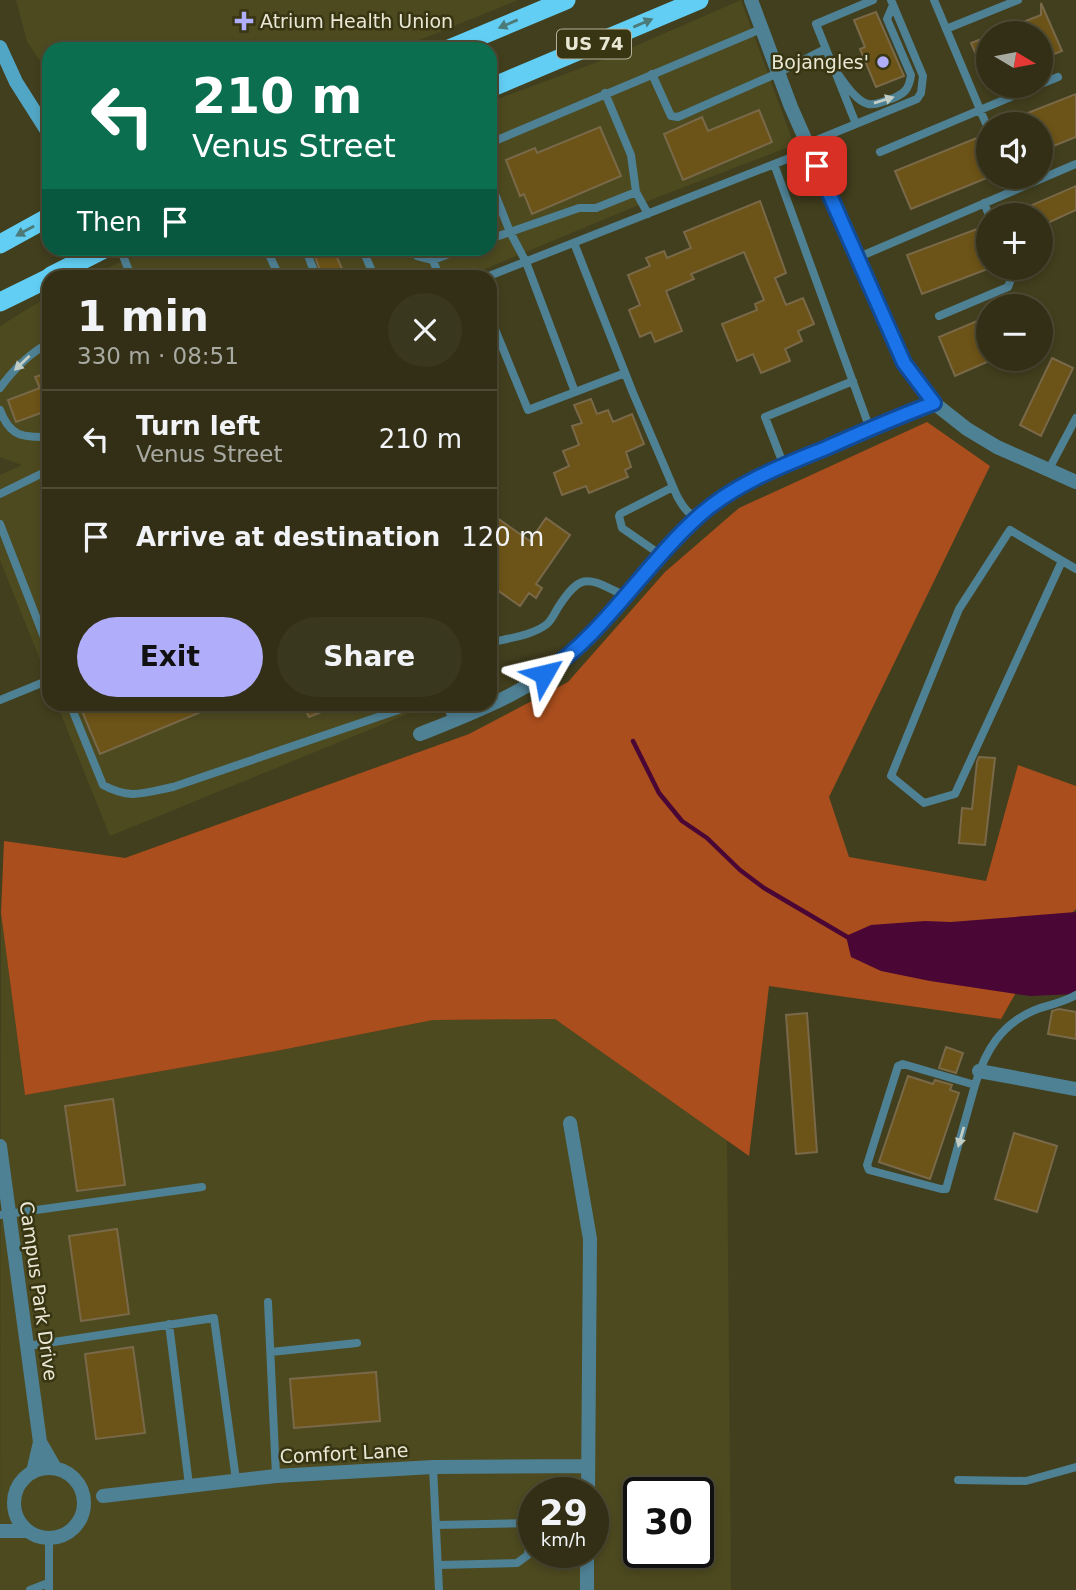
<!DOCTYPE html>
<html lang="en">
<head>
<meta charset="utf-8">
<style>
	body { margin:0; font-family:"DejaVu Sans",sans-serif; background:#3a371f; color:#f1f3f6; height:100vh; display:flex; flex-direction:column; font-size:26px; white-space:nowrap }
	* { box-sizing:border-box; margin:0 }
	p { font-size:23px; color:#a8a9a1 }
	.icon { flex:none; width:38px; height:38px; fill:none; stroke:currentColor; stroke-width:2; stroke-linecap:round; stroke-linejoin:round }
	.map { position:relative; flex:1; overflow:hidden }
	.panel { position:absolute; left:42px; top:270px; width:455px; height:441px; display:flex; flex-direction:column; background:#322f16; border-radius:21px; box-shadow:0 4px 10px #0003,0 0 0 2px #4d4a35 }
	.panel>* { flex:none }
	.top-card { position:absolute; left:42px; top:42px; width:455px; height:214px; border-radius:21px; box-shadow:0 4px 10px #0003,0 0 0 2px #4d4a35; background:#0b6e4f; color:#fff; overflow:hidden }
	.needle { width:46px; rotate:100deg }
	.fabs { position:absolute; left:976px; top:21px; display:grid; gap:14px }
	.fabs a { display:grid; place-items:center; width:77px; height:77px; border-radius:50%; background:#322f16; box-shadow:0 4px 10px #0003,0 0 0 2px #4d4a35; font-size:35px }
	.speed { position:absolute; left:518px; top:1477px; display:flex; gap:14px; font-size:35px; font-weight:700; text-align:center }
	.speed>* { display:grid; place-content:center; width:91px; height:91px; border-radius:50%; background:#322f16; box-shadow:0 4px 10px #0003,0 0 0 2px #4d4a35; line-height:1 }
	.speed small { font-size:18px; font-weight:400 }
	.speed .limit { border:4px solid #111; border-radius:10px; background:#fff; color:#111 }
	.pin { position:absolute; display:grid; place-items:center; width:60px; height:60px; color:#fff; margin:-30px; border-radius:14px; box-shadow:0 4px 10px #0006 }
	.me { position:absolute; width:77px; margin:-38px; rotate:53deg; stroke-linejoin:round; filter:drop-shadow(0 0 5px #0008) }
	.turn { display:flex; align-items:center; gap:24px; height:147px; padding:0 35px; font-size:32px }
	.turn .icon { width:91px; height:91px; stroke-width:2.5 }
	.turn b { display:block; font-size:49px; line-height:60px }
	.then { display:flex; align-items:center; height:66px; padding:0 35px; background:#0003; gap:14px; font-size:26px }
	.round { display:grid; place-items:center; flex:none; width:74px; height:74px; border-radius:37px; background:#3a371f }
	.overview { display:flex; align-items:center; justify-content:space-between; height:119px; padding:0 35px }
	h1 { font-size:42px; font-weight:700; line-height:52px }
	.primary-button { display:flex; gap:14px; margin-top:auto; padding:14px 35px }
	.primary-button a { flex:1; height:80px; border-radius:42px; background:#b0aefa; color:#111; font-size:28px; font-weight:700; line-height:80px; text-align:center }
	.primary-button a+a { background:#3a371f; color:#f1f3f6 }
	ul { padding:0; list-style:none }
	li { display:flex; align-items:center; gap:21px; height:98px; padding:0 35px; border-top:2px solid #4d4a35 }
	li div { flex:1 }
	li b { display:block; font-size:26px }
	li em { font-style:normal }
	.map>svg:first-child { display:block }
	.built { fill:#4d4a20; fill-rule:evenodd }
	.forest { fill:#ab4e1d }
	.water { fill:#4a0634 }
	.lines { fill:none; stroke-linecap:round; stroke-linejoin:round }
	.stream { stroke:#4a0634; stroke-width:4.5 }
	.building { fill:#6c5317; stroke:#796949; stroke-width:2 }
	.service { stroke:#4f8194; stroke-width:8 }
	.minor { stroke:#4f8194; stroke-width:14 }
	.secondary { stroke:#52a6c5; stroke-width:14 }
	.trunk { stroke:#62cef4; stroke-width:19 }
	.oneway { fill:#4b7a78 }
	.oneway2 { fill:#c2cec5 }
	.route-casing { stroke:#114b97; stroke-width:18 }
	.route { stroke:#1a73e8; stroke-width:12 }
	.poi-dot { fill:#b0aefa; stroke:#383513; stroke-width:2.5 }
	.labels { text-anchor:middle; stroke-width:5; stroke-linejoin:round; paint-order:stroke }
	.shield { fill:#383513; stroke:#b4b29b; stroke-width:2 }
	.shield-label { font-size:18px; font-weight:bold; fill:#e9e8d5 }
	.poi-label { font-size:19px; fill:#e9e8d5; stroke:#383513; text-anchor:start }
	.street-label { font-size:19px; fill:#e9e8d5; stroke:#383513 }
</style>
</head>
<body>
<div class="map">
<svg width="1076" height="1590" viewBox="0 0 1076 1590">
	<rect width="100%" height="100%" fill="#423f1e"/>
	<path class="built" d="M16 0H518L397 49H49V75L27 41Z
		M741 0 794 145 653 199 468 276H88L153 249 490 248V102L608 58Z
		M49 296V682L0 560V475L22 465 0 457V326Z
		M57 704H432L110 836Z
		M1 913 25 1095 276 1051 433 1020 555 1019 727 1140 731 1590H0ZM534 1493H593V1552H534ZM639 1493H698V1552H639Z"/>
	<path class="forest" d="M927 422 990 466 829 797 849 857 986 881 1018 765 1076 786V909L1047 938 1001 1019 769 986 749 1156 555 1019 433 1020 276 1051 25 1095 1 913 4 841 125 858 469 734 568 682 665 572 739 508Z"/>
	<path class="water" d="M1076 912V994L1030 996 930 981 881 971 851 957 846 936 871 925 925 921 951 922Z"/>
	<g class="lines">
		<path class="stream" d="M633 741 659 793 682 821 707 838 740 870 764 888 849 938"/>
	</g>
	<path class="building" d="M1041 3 1062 51 1041 59V33L998 32 1041 15Z
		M876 12 904 76 876 87 860 49 865 47 854 20Z
		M989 36V84L971 43Z
		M1076 94V137L1041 151V124H1000Z
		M759 110 772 142 683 180 664 134 702 117 708 131Z
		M600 127 621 176 532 214 524 194 520 196 506 160 535 148 537 153Z
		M984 135 989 137V177L911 209 895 171Z
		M1076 186V210L1041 226V215H1009Z
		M760 201 786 273 775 278 786 305 803 298 814 324 798 331 802 341 785 349 790 361 761 373 753 354 737 361 722 324 757 310 755 304 764 300 744 252 691 274 694 279 666 291 682 331 655 342 651 332 640 337 629 310 640 305 628 275 650 266 646 258 664 251 667 258 691 248 684 232Z
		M977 229 989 259 990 268 922 294 907 255Z
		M312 248H333L345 276H322Z
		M989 316V361L955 376 939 337Z
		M1052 358 1073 368 1041 436 1020 425Z
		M49 372V410L16 422 8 400 40 388 35 377Z
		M591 399 597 414 608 410 613 422 632 414 644 444 626 452 631 467 625 470 628 477 589 493 586 486 562 495 554 473 569 466 563 451 579 445 572 426 582 423 574 405Z
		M490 513 530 541 546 518 570 535 536 584 542 588 536 598 529 593 520 606 490 585Z
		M79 704H220L100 754Z
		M303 704H341L309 717Z
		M979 757 995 758 985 845 959 843 962 808 972 809 977 762Z
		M1059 1009 1076 1012V1039L1048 1034 1052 1011Z
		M807 1013 817 1152 796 1154 786 1015Z
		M946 1047 963 1053 956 1073 939 1068Z
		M908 1076 933 1084 935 1080 952 1085 950 1090 959 1093 930 1179 879 1162Z
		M113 1099 125 1185 77 1191 65 1106Z
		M1014 1133 1057 1146 1037 1212 995 1199Z
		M117 1229 129 1314 81 1321 69 1236Z
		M133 1347 145 1433 96 1439 85 1354Z
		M376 1372 380 1421 294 1428 290 1379Z"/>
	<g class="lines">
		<path class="service" d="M934 0 989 131
			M946 29 1018 0
			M833 67C841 78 855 101 868 104 876 106 884 101 891 99 904 94 909 90 911 75L887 19 893 5
			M652 74 671 116 678 117 778 73 825 49
			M1041 84 1058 77
			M605 93 631 155 636 192 648 214
			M856 124 816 24 873 0
			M490 143 761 29
			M807 144 917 99 921 93 923 76 891 0
			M880 152 1037 86
			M774 164 870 429
			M1008 177 1014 190
			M490 181 510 232 526 262 575 392
			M984 203 989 215
			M490 239 579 208H596L636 192
			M574 243 633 393 677 496C682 505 687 514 698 518
			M120 248 131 276
			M266 248 279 276
			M305 248 316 276
			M362 248 374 276
			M414 248 417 256 433 260 465 248
			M433 248V260L439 276
			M244 251 249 248
			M859 257 1076 164
			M489 276 810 150
			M939 316 1008 287 1011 279 1010 268
			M490 317 528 410 625 373
			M0 388C13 370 30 353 49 343
			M0 410C10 437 22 437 49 437
			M784 466 765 417 853 381
			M1049 469 1076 418
			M0 494 49 470
			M0 524 49 650
			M661 555 622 528 619 516 620 514 673 487
			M1062 561 955 794 924 803 891 776 959 609 1010 530 1076 569
			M490 643C507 638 532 636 547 624 552 620 555 612 559 606 583 569 590 580 626 596
			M0 700 49 680
			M70 704 103 785C131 800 143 793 173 787L416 704
			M446 704 454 722
			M975 1085 903 1064 898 1066 867 1165 869 1170 941 1189H946L975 1085C985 1051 1001 1024 1035 1010 1048 1005 1063 1003 1076 995
			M0 1215 202 1187
			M268 1302 276 1476
			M169 1324 189 1485
			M27 1346 214 1318 236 1480
			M271 1352 357 1343
			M433 1467 439 1590
			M958 1480 1026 1481 1076 1467
			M436 1525 531 1523 528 1555 517 1563 438 1565
			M30 1590 48 1583
			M49 1590V1539"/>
		<path class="minor" d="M751 0 791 107 904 363 934 403 967 429 997 447 1076 482
			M420 734C478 711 540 688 585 641 633 592 672 532 729 493 754 476 784 465 811 454 852 436 892 419 934 403
			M979 1071 1076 1089
			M570 1123 590 1239 588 1493
			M0 1146 40 1442
			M14 1503a35 35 0 1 1 70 0a35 35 0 1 1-70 0Z
			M33 1472 40 1442 55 1468
			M103 1496 276 1476 433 1467 588 1466
			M0 1531H27
			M587 1590V1552"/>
		<path class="secondary" d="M0 47 16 82 49 134"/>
		<path class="trunk" d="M449 49 566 0
			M490 88 699 0
			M0 244 49 217
			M51 276 106 248
			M0 302 49 278"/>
	</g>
	<defs><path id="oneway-solid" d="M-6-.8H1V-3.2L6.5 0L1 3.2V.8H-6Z" transform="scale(1.75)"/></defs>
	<g class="oneway">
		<use href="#oneway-solid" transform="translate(643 23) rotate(-23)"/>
		<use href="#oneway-solid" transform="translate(508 24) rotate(157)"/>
		<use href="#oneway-solid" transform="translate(25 231) rotate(151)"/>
	</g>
	<g class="oneway2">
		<use href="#oneway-solid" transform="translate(884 100) rotate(-17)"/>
		<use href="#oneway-solid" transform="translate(22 363) rotate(136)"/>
		<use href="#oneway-solid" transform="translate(961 1137) rotate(106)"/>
	</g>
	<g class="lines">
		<g class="route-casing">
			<path id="route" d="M544 674C606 632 644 565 700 515 736 483 782 466 826 448 862 432 897 417 934 403L904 363 817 166"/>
		</g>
		<use href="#route" class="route"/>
	</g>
	<g class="poi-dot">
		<path d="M240.5 10.5h7v7h7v7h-7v7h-7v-7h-7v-7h7z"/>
		<circle cx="883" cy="62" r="7"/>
	</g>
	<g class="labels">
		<rect class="shield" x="557" y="29.5" width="74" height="29" rx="5"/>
		<g class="shield-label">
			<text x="594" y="50">US 74</text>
		</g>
		<g class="poi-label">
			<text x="260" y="28">Atrium Health Union</text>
			<text x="869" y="69" text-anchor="end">Bojangles'</text>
		</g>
		<g class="street-label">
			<text transform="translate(39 1291) rotate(82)" y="7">Campus Park Drive</text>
			<text transform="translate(344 1453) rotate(-3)" y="7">Comfort Lane</text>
		</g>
	</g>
</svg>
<div class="fabs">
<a><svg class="needle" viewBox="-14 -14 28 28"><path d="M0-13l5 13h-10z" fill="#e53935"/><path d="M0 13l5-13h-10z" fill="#a8a9a1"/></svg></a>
<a><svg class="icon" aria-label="sound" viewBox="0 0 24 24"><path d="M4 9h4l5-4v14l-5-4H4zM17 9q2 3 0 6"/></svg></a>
<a>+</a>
<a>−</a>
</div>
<div class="speed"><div>29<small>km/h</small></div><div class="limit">30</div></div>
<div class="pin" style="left:817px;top:166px;background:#d93025"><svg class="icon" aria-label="arrive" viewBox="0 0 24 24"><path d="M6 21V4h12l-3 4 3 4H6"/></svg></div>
<svg class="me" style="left:544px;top:674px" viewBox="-20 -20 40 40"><path d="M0-17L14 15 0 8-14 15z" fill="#1a73e8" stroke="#fff" stroke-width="4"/></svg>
<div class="top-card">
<div class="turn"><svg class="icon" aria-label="left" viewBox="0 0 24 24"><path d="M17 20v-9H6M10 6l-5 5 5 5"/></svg><div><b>210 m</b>Venus Street</div></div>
<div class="then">Then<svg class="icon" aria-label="arrive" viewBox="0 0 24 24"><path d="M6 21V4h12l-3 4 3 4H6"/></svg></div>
</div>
<section class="panel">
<div class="overview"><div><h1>1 min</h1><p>330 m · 08:51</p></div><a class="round"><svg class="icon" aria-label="close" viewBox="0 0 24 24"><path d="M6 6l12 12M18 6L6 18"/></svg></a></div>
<ul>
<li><svg class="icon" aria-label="left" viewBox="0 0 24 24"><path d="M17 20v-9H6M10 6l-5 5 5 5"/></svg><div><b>Turn left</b><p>Venus Street</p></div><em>210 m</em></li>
<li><svg class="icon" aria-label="arrive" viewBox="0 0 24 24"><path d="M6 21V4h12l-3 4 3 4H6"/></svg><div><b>Arrive at destination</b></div><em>120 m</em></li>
</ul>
<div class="primary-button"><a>Exit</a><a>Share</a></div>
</section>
</div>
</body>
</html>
